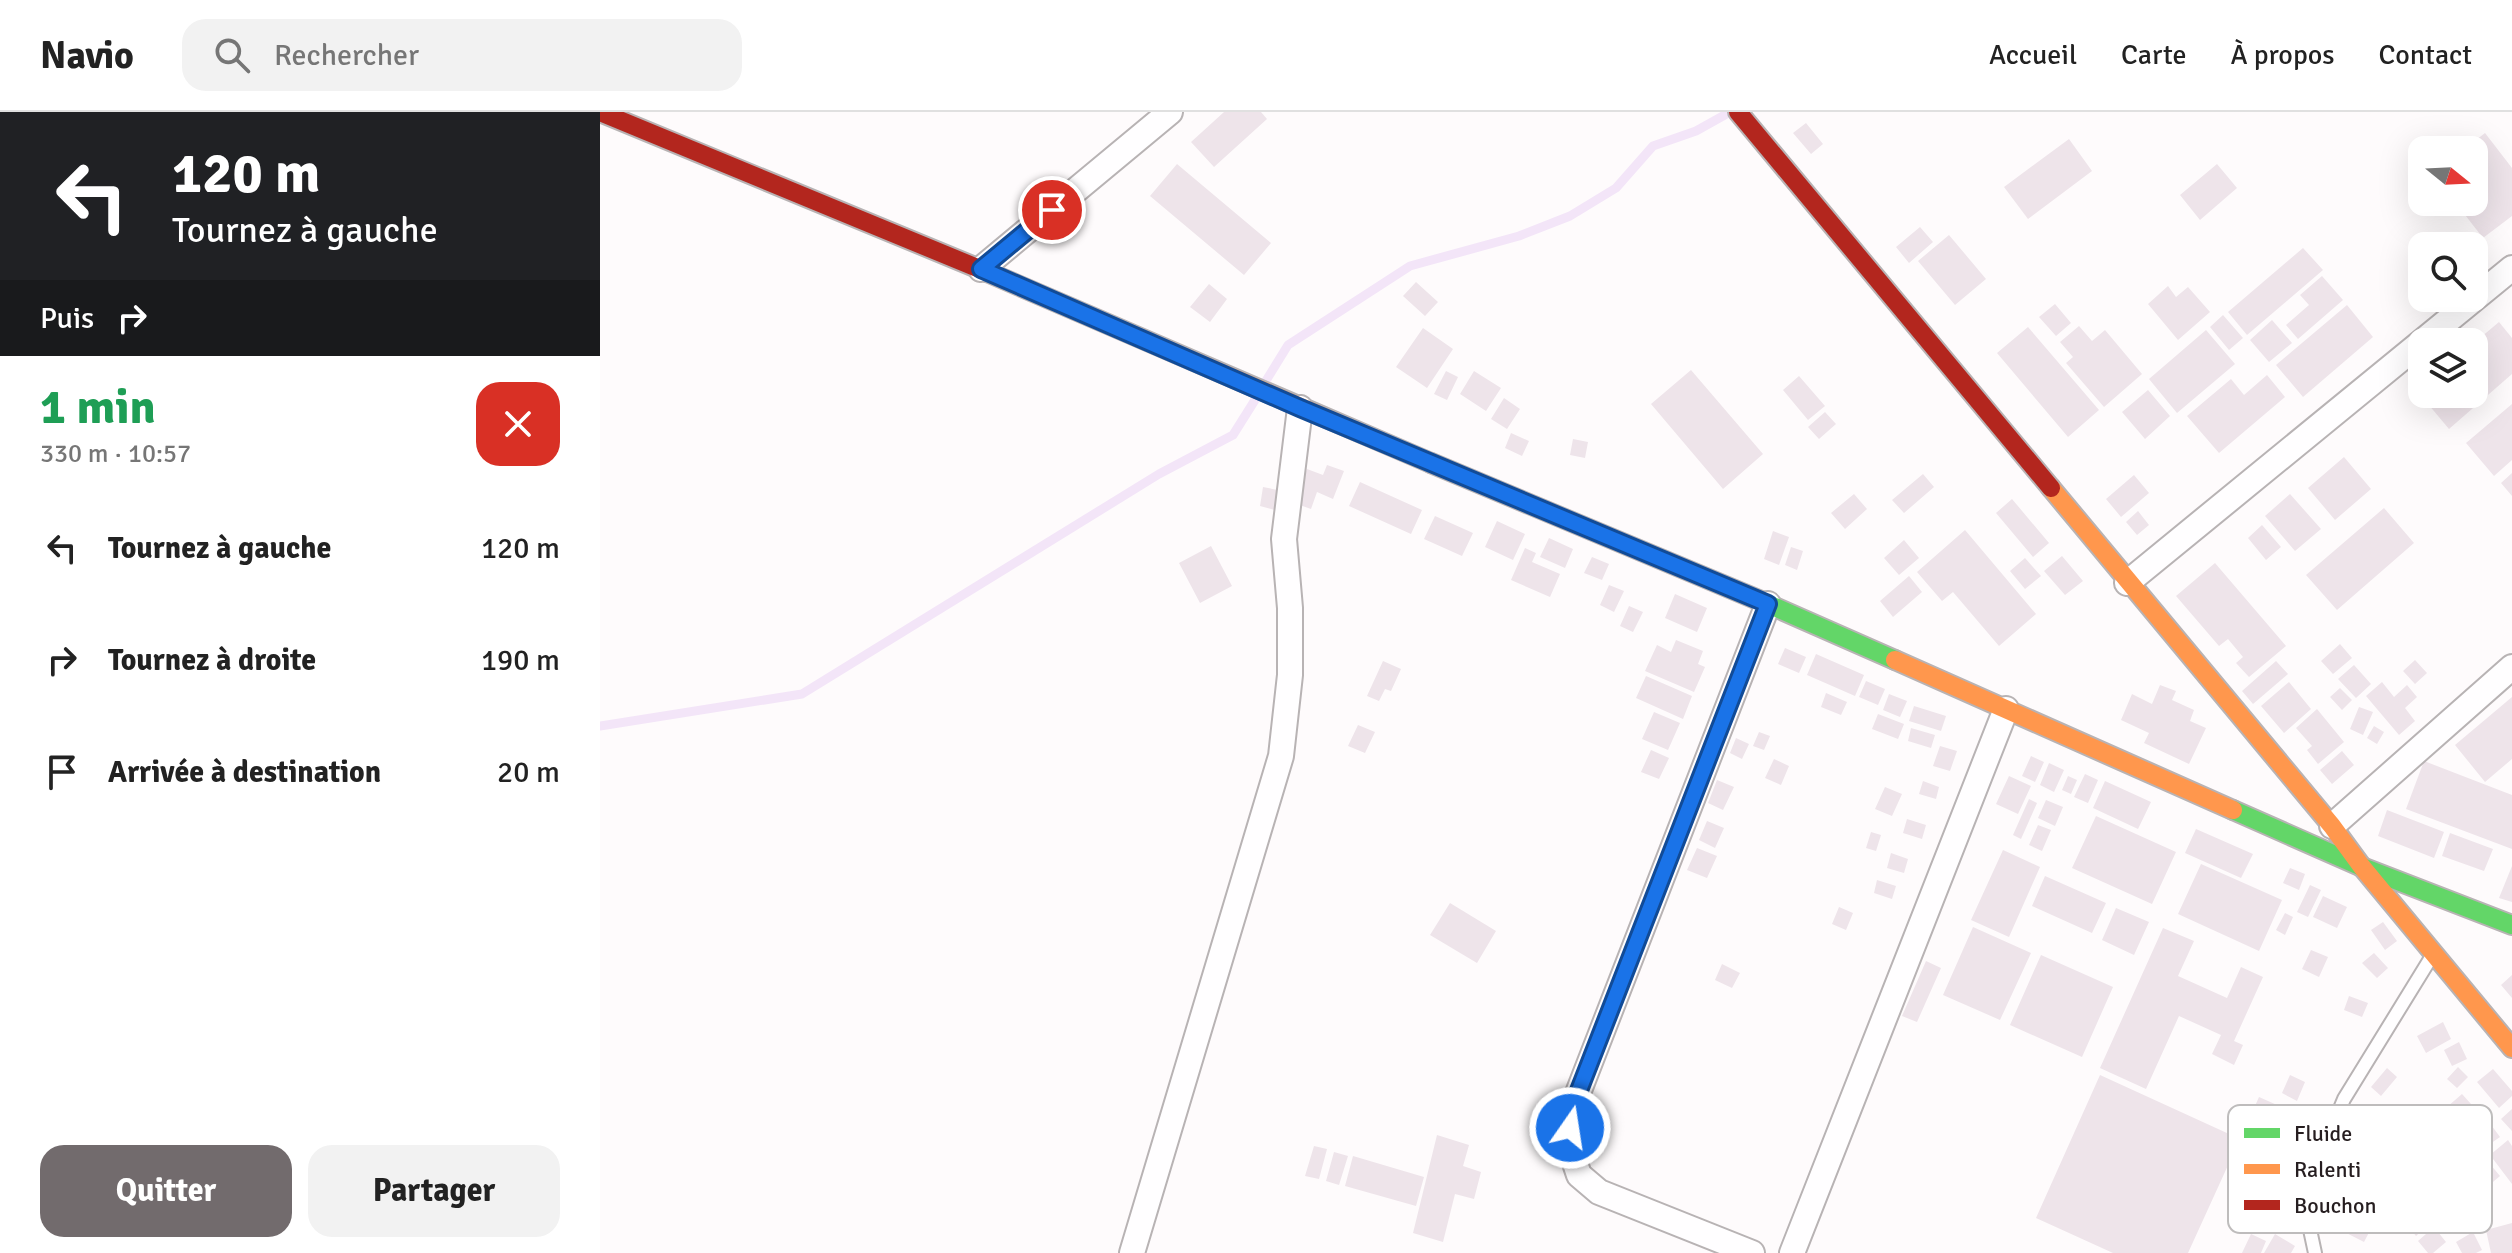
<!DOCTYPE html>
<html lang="fr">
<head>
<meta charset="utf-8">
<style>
	body { margin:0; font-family:Signika,sans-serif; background:#f2f2f2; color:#222; height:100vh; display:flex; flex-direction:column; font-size:30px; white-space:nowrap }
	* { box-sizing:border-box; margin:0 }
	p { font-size:26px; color:#767676 }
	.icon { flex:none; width:44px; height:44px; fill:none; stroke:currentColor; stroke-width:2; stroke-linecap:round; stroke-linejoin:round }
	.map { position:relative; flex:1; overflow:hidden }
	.details { display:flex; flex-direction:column; background:#fff; width:600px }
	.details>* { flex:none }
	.top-card { background:#202124; color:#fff; overflow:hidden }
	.needle { width:52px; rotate:108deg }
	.controls { position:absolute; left:1808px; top:24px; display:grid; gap:16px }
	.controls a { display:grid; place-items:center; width:80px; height:80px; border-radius:16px; background:#fff; box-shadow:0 8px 32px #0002; font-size:40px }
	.pin { position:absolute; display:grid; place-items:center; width:68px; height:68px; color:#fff; margin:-34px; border:4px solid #fff; border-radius:50%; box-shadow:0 2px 8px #0007 }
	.me { position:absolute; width:88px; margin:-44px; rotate:13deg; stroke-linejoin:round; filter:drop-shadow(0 0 6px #0008) }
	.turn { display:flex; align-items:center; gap:28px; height:168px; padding:0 40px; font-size:36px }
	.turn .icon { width:104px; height:104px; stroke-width:2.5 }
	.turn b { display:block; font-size:56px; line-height:68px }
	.then { display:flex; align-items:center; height:76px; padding:0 40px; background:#0003; gap:16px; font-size:30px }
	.round { display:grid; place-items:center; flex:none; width:84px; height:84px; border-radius:24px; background:#f2f2f2 }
	.head { display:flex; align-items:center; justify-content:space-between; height:136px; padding:0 40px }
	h1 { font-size:48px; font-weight:700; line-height:60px; color:#1e9e55 }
	.cta { display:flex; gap:16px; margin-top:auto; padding:16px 40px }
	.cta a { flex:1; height:92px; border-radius:24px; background:#726b6d; color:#fff; font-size:32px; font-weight:700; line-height:92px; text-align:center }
	.cta a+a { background:#f2f2f2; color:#222 }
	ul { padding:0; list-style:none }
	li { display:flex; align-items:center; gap:24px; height:112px; padding:0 40px }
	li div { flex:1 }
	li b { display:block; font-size:30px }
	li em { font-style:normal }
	header { display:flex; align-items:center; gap:48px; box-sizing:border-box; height:112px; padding:0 40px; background:#fff; border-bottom:2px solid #e0e0e0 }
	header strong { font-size:38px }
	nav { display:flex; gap:44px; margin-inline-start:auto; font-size:28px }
	.search { width:560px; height:72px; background:#f2f2f2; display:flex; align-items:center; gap:20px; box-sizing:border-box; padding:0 28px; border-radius:24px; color:#767676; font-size:30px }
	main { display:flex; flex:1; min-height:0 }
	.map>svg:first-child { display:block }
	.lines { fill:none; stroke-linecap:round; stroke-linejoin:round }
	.stream { stroke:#f3e5f8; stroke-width:9 }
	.building { fill:#eee4ea }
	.lane-casing { stroke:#b8b3b4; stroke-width:16 }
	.street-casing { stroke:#b8b3b4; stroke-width:28 }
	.fast-casing { stroke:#b8b3b4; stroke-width:22 }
	.slow-casing { stroke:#b8b3b4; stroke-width:22 }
	.jam-casing { stroke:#b8b3b4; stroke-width:22 }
	.lane { stroke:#fffeff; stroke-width:12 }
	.street { stroke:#fffeff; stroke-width:24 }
	.fast { stroke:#63d668; stroke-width:18 }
	.slow { stroke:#ff974d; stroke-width:18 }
	.jam { stroke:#b3261e; stroke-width:18 }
	.route-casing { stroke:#114b97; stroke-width:20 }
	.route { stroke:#1a73e8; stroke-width:14 }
	.key { fill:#fff; stroke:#bebcbc; stroke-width:2 }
	.key-label { font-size:22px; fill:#261e20 }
</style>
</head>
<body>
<header>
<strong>Navio</strong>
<div class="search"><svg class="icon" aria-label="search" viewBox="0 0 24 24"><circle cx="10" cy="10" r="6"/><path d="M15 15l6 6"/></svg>Rechercher</div>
<nav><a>Accueil</a><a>Carte</a><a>À propos</a><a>Contact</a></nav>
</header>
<main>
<section class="details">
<div class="top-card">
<div class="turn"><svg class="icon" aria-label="left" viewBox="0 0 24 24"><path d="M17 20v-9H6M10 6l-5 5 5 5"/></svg><div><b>120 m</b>Tournez à gauche</div></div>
<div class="then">Puis<svg class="icon" aria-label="right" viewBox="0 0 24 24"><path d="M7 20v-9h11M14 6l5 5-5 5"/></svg></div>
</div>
<div class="head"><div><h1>1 min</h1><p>330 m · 10:57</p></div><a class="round" style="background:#d93025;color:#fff"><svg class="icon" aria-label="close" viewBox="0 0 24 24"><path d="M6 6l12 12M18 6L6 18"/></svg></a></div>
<ul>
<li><svg class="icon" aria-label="left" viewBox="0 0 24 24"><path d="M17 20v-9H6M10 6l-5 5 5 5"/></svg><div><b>Tournez à gauche</b></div><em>120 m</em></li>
<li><svg class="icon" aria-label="right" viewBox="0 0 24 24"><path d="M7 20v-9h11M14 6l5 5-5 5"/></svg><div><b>Tournez à droite</b></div><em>190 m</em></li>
<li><svg class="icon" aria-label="arrive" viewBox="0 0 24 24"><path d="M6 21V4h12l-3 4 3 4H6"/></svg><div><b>Arrivée à destination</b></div><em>20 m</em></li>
</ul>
<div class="cta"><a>Quitter</a><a>Partager</a></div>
</section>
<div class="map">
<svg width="1912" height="1141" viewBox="0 0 1912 1141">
	<rect width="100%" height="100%" fill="#fefbfc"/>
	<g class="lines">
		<path class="stream" d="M664 272 688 233 810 154 919 124 970 104 1016 76 1053 34 1096 19 1130 0
			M0 614 202 582 559 362 633 323 655 288"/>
	</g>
	<path class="building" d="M624 0H661L667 7 614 55 591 30Z
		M1206 11 1223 32 1211 42 1193 21Z
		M1885 21 1912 56V104L1883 126 1855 90H1874V38H1863Z
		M1469 27 1492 59 1428 107 1404 75Z
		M577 52 671 131 644 163 550 84Z
		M1617 52 1637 76 1600 108 1580 83Z
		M1320 115 1333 130 1309 151 1296 135Z
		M1349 123 1386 167 1355 193 1318 149Z
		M1703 136 1723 158 1647 223 1628 200Z
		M1722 164 1743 188 1698 227 1686 213 1709 193 1700 183Z
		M816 170 838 190 825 204 803 184Z
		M609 172 627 187 610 210 590 195Z
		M1568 174 1576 185 1588 175 1610 200 1578 228 1548 192Z
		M1455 192 1471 211 1456 224 1439 205Z
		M1747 193 1773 225 1703 285 1676 253Z
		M1623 203 1643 226 1629 238 1610 215Z
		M1672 208 1692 231 1669 250 1650 228Z
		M1899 210 1912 226V262L1849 317 1818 280 1822 276V282H1874V231Z
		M1479 214 1492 229 1505 218 1542 262 1504 295 1466 251 1473 245 1460 230Z
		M1428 215 1499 298 1468 325 1397 241Z
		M823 216 853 237 827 276 796 255Z
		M1606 218 1635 252 1577 301 1549 267Z
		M1091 258 1163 342 1123 377 1051 292Z
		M846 259 858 265 847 288 834 282Z
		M874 259 901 276 886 299 860 282Z
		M1667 263 1685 285 1619 341 1587 304 1631 267 1644 283Z
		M1199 264 1225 294 1208 308 1183 278Z
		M1548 278 1570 304 1545 327 1522 300Z
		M904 286 920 297 907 317 891 307Z
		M1912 292V348L1894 364 1866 331Z
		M1225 300 1236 312 1219 327 1208 315Z
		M911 321 929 329 922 344 905 336Z
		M973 327 988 330 985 346 970 343Z
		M1744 345 1771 377 1735 408 1708 376Z
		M727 353 744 359 733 387 717 380 711 397 694 391 707 357 723 363Z
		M1912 361V384L1901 371Z
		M1323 362 1334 375 1304 401 1292 388Z
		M1534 363 1549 381 1521 405 1506 387Z
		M760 370 822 398 811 422 749 394Z
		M663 375 683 379 679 399 660 394Z
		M1254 382 1267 397 1245 417 1231 401Z
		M1690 382 1721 417 1695 439 1665 404Z
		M1412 387 1449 431 1433 445 1396 401Z
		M1784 396 1814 431 1737 498 1706 463Z
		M1538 399 1549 413 1537 423 1526 410Z
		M835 404 873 421 862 444 824 427Z
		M897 409 925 422 913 448 885 435Z
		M1662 413 1681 435 1666 448 1648 426Z
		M1365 418 1436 502 1399 534 1353 480 1342 489 1317 460Z
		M1173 419 1189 425 1179 453 1164 447Z
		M949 426 973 437 965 456 940 445Z
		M1304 428 1319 446 1299 463 1284 446Z
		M611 434 632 474 600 491 579 451Z
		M1191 435 1203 439 1197 458 1185 453Z
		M925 436 936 441 932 450 960 462 950 485 911 468Z
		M1462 444 1483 469 1465 483 1444 459Z
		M992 445 1009 452 1002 468 984 461Z
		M1425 446 1441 464 1425 477 1410 459Z
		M1615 451 1686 534 1649 565 1636 551 1643 545 1628 527 1619 534 1576 484Z
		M1309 464 1322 480 1293 505 1280 489Z
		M1009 473 1024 479 1014 500 1000 493Z
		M1075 482 1107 496 1097 520 1065 506Z
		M1029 494 1043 500 1033 520 1020 514Z
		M1076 528 1103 539 1098 552 1105 555 1094 580 1045 559 1057 533 1071 540Z
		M1740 532 1752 546 1733 562 1721 549Z
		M1185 536 1206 545 1199 561 1178 552Z
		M1216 542 1264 563 1255 584 1207 563Z
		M1815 548 1827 561 1815 572 1803 559Z
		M783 549 801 557 791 579 785 577 779 589 767 584Z
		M1676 549 1688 562 1653 592 1642 579Z
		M1754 553 1771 572 1756 586 1738 567Z
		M1046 564 1092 584 1083 607 1036 586Z
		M1266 569 1285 577 1278 593 1259 585Z
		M1689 570 1711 597 1684 621 1661 594Z
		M1782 570 1794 585 1807 573 1817 585 1805 596 1815 609 1799 623 1766 584Z
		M1560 573 1576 579 1572 588 1594 598 1590 609 1606 616 1589 652 1544 631 1549 621 1521 608 1532 582 1552 592Z
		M1740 576 1752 588 1742 598 1730 585Z
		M1226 581 1247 590 1241 603 1221 595Z
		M1289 582 1307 589 1300 605 1283 598Z
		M1912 585V647L1885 670 1855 633Z
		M1314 594 1346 604 1341 619 1309 609Z
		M1759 595 1773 600 1763 623 1750 617Z
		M1717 597 1744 630 1718 652 1707 638 1712 634 1696 616Z
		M1054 600 1080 611 1068 638 1042 627Z
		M1278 602 1304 612 1298 627 1272 617Z
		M758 613 775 620 765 641 748 634Z
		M1774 614 1784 620 1777 632 1767 626Z
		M1311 616 1335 623 1331 636 1308 629Z
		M1159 620 1170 624 1164 638 1153 634Z
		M1136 626 1149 632 1142 647 1130 641Z
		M1340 634 1357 639 1350 659 1333 654Z
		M1051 638 1069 646 1059 667 1041 660Z
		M1742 639 1754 653 1732 672 1720 658Z
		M1431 644 1444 650 1435 670 1422 664Z
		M1174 647 1189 654 1181 673 1165 666Z
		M1824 649 1912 683V737L1806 697Z
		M1449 651 1464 658 1454 680 1440 673Z
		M1485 662 1498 668 1488 691 1474 685Z
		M1409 664 1431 674 1418 702 1396 692Z
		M1468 664 1477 668 1471 682 1462 678Z
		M1117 668 1134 675 1123 698 1108 691Z
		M1323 669 1339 675 1336 687 1319 682Z
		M1505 669 1551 690 1538 717 1493 696Z
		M1285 675 1302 682 1292 704 1275 697Z
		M1429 687 1437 691 1421 727 1413 723Z
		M1446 688 1463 695 1455 714 1438 706Z
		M1787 698 1844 720 1834 746 1778 724Z
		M1496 704 1576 740 1552 792 1472 756Z
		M1307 707 1326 713 1322 727 1303 721Z
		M1107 709 1124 716 1115 736 1099 728Z
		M1438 713 1451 718 1442 739 1429 733Z
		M1596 717 1653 742 1641 766 1585 741Z
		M1271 720 1281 723 1276 739 1266 736Z
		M1850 721 1893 737 1884 759 1842 744Z
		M1097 736 1117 744 1107 766 1087 758Z
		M1403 738 1440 755 1409 825 1371 808Z
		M1291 741 1308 747 1304 761 1287 756Z
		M1601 752 1682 788 1659 839 1578 802Z
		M1912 754V790L1899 786Z
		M1690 756 1705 762 1699 778 1683 771Z
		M1445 764 1506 791 1492 821 1432 794Z
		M1277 768 1296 774 1292 787 1274 781Z
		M1710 773 1721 778 1708 805 1697 800Z
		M1723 784 1747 795 1737 816 1713 805Z
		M850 791 896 819 877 851 830 823Z
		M1239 795 1253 801 1246 818 1232 812Z
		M1516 796 1549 810 1534 843 1502 828Z
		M1685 801 1693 805 1685 823 1676 818Z
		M1783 810 1797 829 1785 838 1771 818Z
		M1373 815 1431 841 1400 908 1343 883Z
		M1563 816 1594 829 1578 864 1627 886 1641 855 1663 865 1634 929 1643 933 1634 953 1612 942 1621 923 1579 904 1546 977 1500 956Z
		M1711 838 1728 845 1719 865 1702 857Z
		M1774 841 1788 856 1777 866 1762 851Z
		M1441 843 1513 875 1482 945 1410 913Z
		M1326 849 1341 856 1317 910 1302 904Z
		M1122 852 1140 861 1132 876 1115 868Z
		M1912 863V886L1901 873Z
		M1749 884 1768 891 1762 905 1744 898Z
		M1843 910 1851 927 1826 941 1817 924Z
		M1859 930 1867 947 1852 954 1844 938Z
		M1858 955 1868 965 1857 976 1847 967Z
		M1787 956 1797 965 1781 984 1771 975Z
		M1893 957 1912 979V984L1899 996 1877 970Z
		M1500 963 1640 1027 1588 1141H1513L1436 1106Z
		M1690 963 1705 970 1697 989 1682 981Z
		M1862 982 1881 1003 1865 1016 1847 995Z
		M1659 985 1677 993 1669 1011 1651 1003Z
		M1912 997V1019L1901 1007Z
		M1889 1010 1900 1025 1874 1043 1864 1028Z
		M837 1023 869 1033 863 1054 881 1060 874 1087 855 1082 843 1130 813 1121Z
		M1908 1028 1912 1034V1072L1890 1043Z
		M714 1034 727 1037 719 1067 705 1064Z
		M734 1040 748 1044 739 1073 726 1069Z
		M753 1044 824 1065 816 1094 745 1074Z
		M1885 1046 1900 1064 1887 1075 1872 1057Z
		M1742 1064 1798 1094 1788 1113 1776 1107 1764 1130 1719 1107Z
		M1818 1095 1831 1110 1816 1124 1803 1108Z
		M1912 1111V1141H1891L1886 1118Z
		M1834 1115 1846 1130 1833 1141H1828L1818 1129Z
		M1873 1120 1882 1138 1876 1141H1862L1856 1130Z
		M1651 1122 1666 1129 1661 1141H1642Z
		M1675 1122 1695 1134 1691 1141H1664Z"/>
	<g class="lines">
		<g class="lane-casing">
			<path id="lane" d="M1715 1141 1703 1085 1744 987 1832 844"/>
		</g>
		<g class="street-casing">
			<path id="street" d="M381 157 570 0
				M1527 471 1912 156
				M1732 714 1912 555
				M532 1141 681 644 690 563V496L684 427 700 296
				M1152 1141 999 1080 979 1063 969 1033 971 999 1168 492
				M1192 1141 1406 597"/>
		</g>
		<g class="fast-casing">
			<path id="fast" d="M831 351 1168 492 1295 548
				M1633 698 1762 755 1912 813"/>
		</g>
		<g class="slow-casing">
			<path id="slow" d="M387 160 831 351
				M1451 376 1732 714 1762 755 1912 936
				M1295 548 1633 698"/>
		</g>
		<g class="jam-casing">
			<path id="jam" d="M0 0 387 160
				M1138 0 1451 376"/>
		</g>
		<use href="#lane" class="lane"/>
		<use href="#street" class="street"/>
		<use href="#fast" class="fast"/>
		<use href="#slow" class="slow"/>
		<use href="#jam" class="jam"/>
	</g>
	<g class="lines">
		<g class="route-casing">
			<path id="route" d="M452 98 381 157 700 296 1168 492 971 999 970 1016"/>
		</g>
		<use href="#route" class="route"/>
	</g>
	<rect x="1628" y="993" width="264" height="128" rx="12" class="key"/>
	<rect x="1644" y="1016" width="36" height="10" fill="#63d668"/>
	<rect x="1644" y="1052" width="36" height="10" fill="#ff974d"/>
	<rect x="1644" y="1088" width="36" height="10" fill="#b3261e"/>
	<g class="key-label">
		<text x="1694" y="1029">Fluide</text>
		<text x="1694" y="1065">Ralenti</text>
		<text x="1694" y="1101">Bouchon</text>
	</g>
</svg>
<div class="controls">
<a><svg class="needle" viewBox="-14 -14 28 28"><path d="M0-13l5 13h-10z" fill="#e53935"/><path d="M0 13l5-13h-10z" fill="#767676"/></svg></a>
<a><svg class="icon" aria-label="search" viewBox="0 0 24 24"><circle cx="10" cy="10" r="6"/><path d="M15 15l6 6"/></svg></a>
<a><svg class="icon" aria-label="layers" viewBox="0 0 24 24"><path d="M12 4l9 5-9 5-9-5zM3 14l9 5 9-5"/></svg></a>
</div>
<div class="pin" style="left:452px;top:98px;background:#d93025"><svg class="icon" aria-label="arrive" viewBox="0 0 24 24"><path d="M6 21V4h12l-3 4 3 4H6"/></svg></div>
<svg class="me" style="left:970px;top:1016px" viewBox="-20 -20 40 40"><circle r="17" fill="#1a73e8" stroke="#fff" stroke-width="3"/><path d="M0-11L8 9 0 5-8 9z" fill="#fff"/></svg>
</div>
</main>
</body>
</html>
